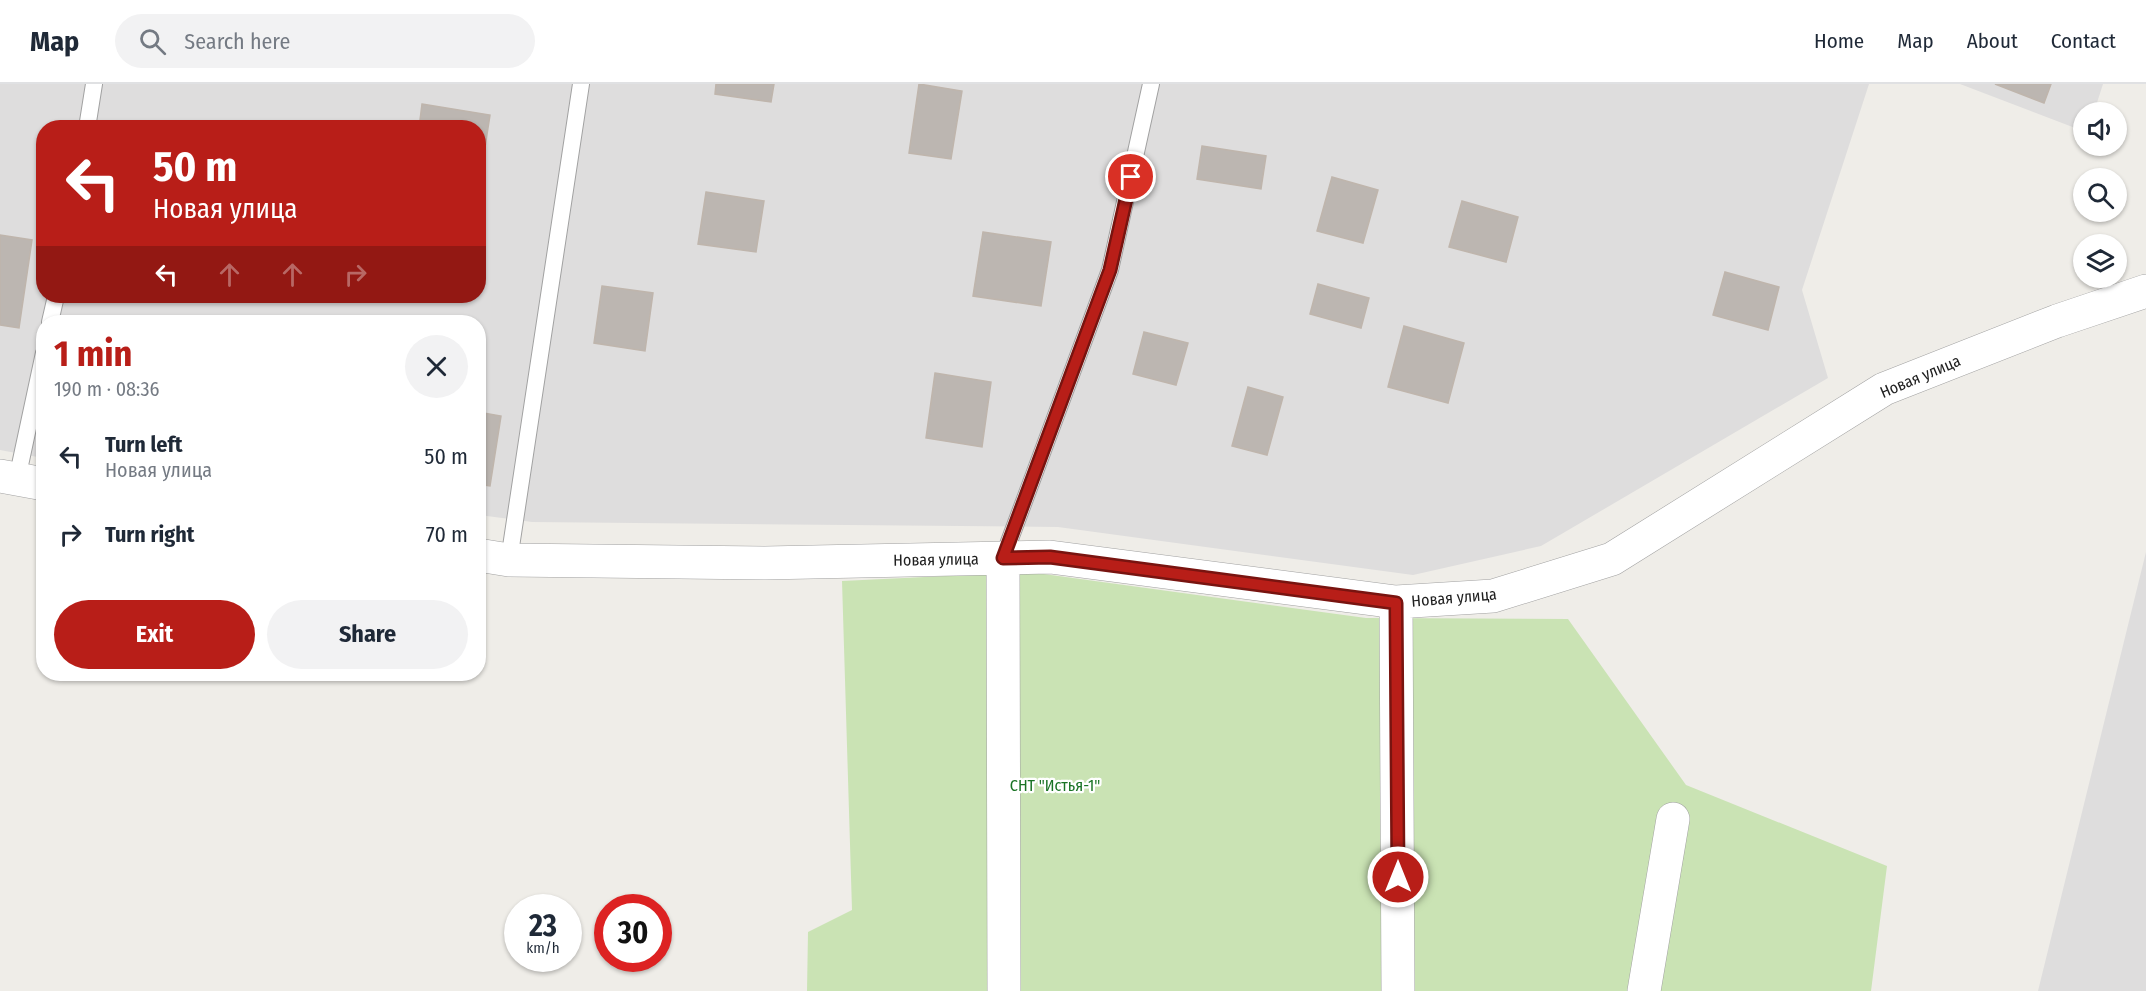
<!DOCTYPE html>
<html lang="en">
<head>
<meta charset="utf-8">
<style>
	body { margin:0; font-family:"Fira Sans Condensed",sans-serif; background:#f2f2f3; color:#1f2937; height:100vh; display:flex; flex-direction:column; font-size:22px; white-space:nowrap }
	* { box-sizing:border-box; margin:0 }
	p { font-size:20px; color:#747a83 }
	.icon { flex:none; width:33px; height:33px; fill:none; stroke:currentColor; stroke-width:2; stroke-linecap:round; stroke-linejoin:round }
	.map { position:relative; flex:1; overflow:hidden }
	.panel { position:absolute; left:36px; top:231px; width:450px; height:366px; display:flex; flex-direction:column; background:#fff; border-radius:24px; box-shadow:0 2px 4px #0004 }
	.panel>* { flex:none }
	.guide { position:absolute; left:36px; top:36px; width:450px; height:183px; border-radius:24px; box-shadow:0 2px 4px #0004; background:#b81e18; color:#fff; overflow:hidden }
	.buttons { position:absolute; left:2073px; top:18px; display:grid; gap:12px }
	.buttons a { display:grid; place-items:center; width:54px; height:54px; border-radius:50%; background:#fff; box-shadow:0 2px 4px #0004; font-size:30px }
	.speed { position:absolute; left:504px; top:810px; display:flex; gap:12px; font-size:30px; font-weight:700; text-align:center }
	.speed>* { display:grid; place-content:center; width:78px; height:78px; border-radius:50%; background:#fff; box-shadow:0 2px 4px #0004; line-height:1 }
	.speed small { font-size:15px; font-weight:400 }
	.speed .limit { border:9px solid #d22; background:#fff; color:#111 }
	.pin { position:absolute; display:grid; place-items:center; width:51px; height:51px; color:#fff; margin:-26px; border:3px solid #fff; border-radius:50%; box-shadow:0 2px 6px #0007 }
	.me { position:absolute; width:66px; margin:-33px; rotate:0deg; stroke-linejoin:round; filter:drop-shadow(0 0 4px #0008) }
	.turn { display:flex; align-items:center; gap:21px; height:126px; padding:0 18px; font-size:27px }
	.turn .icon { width:78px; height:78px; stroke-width:2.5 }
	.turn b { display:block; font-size:42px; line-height:51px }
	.lanes { display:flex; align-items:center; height:57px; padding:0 18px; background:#0003; justify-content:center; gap:30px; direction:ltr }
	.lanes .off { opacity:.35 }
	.round { display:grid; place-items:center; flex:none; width:63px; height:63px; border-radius:32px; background:#f2f2f3 }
	.overview { display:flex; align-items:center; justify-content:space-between; height:102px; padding:0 18px }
	h1 { font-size:36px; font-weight:700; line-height:45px; color:#b81e18 }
	.action { display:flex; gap:12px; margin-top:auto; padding:12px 18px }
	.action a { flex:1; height:69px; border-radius:36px; background:#b81e18; color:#fff; font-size:24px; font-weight:700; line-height:69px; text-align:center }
	.action a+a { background:#f2f2f3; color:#1f2937 }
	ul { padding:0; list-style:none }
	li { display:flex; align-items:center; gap:18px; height:78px; padding:0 18px }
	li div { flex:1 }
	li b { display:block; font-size:22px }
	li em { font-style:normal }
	header { display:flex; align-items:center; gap:36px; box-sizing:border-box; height:84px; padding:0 30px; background:#fff; border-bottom:2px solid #e0e1e3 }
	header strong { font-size:28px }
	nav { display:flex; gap:33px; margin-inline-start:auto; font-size:21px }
	.search { width:420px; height:54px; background:#f2f2f3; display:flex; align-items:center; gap:15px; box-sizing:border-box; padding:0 21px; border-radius:33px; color:#747a83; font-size:22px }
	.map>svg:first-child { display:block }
	.residential { fill:#dedddd; fill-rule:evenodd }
	.grass { fill:#cae3b4 }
	.building { fill:#bcb6b1; stroke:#bfb5ac; stroke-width:1.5 }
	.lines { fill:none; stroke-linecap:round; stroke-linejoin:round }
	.lane-casing { stroke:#a1a1a1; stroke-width:18 }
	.street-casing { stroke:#a1a1a1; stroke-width:34 }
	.lane { stroke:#fff; stroke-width:16 }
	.street { stroke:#fff; stroke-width:33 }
	.route-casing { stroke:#781410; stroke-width:15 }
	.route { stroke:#b81e18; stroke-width:10 }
	.labels { text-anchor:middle; stroke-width:4.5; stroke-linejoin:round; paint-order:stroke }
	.street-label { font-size:16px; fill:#202020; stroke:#fff }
	.park-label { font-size:16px; fill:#197324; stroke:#fff }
</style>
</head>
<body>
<header>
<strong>Map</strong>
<div class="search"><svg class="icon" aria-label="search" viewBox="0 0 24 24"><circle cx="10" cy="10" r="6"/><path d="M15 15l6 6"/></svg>Search here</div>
<nav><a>Home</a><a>Map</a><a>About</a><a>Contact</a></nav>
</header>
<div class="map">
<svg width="2146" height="907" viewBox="0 0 2146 907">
	<rect width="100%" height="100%" fill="#efede8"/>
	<path class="residential" d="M0 0H1869L1802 206 1828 294 1541 462 1413 491 1058 443 532 438 479 431 478 238H44L43 374 0 366ZM44 44H478V212H44Z
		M1960 0H2103L2094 28H2084L2083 47Z
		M2146 468V907H2038Z"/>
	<path class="grass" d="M1029 488 1366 534 1568 535 1686 701 1887 782 1871 907H807L808 848 852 826 842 497Z"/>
	<path class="building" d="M716 0H774L771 18 715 10Z
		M919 0 962 7 951 75 909 69Z
		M1995 0H2051L2044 19Z
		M422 20 490 31 478 108V44H419Z
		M1202 62 1266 72 1261 105 1197 95Z
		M1332 93 1378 106 1363 159 1317 147Z
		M706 108 764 117 756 168 698 160Z
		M1462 117 1518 133 1506 178 1449 163Z
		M983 148 1051 158 1041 222 973 212Z
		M0 151 32 156 19 244 0 241Z
		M1725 188 1779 203 1768 246 1713 231Z
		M1318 200 1369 214 1361 244 1310 230Z
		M602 202 653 209 645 267 594 259Z
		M1404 242 1464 259 1448 319 1388 303Z
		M1144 248 1188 259 1176 301 1133 290Z
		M935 289 991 298 982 363 926 354Z
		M1248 303 1283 313 1267 371 1232 362Z
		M478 328 501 332 490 402 478 400Z"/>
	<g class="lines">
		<g class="lane-casing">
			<path id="lane" d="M87 44 94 0
				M50 238 56 212
				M17 395 44 269
				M1003 474 1110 186 1151 0
				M509 476 581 0"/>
		</g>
		<g class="street-casing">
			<path id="street" d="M0 392 44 400
				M478 471 509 476 765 479 1050 473 1396 518 1493 512 1612 475 1884 305 2057 237 2146 207
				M1003 474 1004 907
				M1396 518 1398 907
				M1644 907 1673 735"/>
		</g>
		<use href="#lane" class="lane"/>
		<use href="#street" class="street"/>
	</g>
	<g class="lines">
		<g class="route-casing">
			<path id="route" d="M1131 93 1110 186 1003 474 1050 473 1396 519 1398 793"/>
		</g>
		<use href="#route" class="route"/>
	</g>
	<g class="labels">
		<g class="street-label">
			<text transform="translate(1920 292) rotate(-23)" y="6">Новая улица</text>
			<text transform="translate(936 475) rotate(-1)" y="6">Новая улица</text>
			<text transform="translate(1454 513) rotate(-5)" y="6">Новая улица</text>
		</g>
		<g class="park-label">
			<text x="1055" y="707">СНТ "Истья-1"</text>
		</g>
	</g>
</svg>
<div class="buttons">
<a><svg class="icon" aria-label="sound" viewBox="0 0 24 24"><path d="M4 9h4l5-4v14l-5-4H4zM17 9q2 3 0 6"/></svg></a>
<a><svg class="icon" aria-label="search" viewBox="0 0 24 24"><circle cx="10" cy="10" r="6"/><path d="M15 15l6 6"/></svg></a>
<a><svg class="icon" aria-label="layers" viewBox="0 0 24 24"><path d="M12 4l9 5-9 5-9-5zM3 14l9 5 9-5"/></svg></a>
</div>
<div class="speed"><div>23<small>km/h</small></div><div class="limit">30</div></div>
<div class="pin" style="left:1131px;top:93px;background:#d93025"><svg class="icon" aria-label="arrive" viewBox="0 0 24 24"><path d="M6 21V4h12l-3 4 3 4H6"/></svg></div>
<svg class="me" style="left:1398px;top:793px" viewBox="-20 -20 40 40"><circle r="17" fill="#b81e18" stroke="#fff" stroke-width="3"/><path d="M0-11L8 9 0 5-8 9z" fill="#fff"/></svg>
<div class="guide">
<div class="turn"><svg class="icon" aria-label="left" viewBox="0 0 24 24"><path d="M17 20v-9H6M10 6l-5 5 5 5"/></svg><div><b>50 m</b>Новая улица</div></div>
<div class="lanes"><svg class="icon" aria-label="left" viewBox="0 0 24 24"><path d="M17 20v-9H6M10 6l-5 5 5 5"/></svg><svg class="icon off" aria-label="ahead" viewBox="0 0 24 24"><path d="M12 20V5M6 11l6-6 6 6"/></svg><svg class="icon off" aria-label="ahead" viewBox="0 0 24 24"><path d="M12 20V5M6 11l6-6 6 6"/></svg><svg class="icon off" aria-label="right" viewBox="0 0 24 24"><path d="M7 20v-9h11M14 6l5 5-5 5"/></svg></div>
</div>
<section class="panel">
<div class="overview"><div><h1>1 min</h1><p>190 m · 08:36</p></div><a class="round"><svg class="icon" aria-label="close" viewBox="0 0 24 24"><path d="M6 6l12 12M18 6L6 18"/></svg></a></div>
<ul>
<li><svg class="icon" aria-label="left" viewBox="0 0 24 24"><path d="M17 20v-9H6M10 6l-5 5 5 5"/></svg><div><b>Turn left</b><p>Новая улица</p></div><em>50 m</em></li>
<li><svg class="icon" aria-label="right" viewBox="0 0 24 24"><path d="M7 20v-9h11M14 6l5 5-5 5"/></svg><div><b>Turn right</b></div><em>70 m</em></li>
</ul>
<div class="action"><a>Exit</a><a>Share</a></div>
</section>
</div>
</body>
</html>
